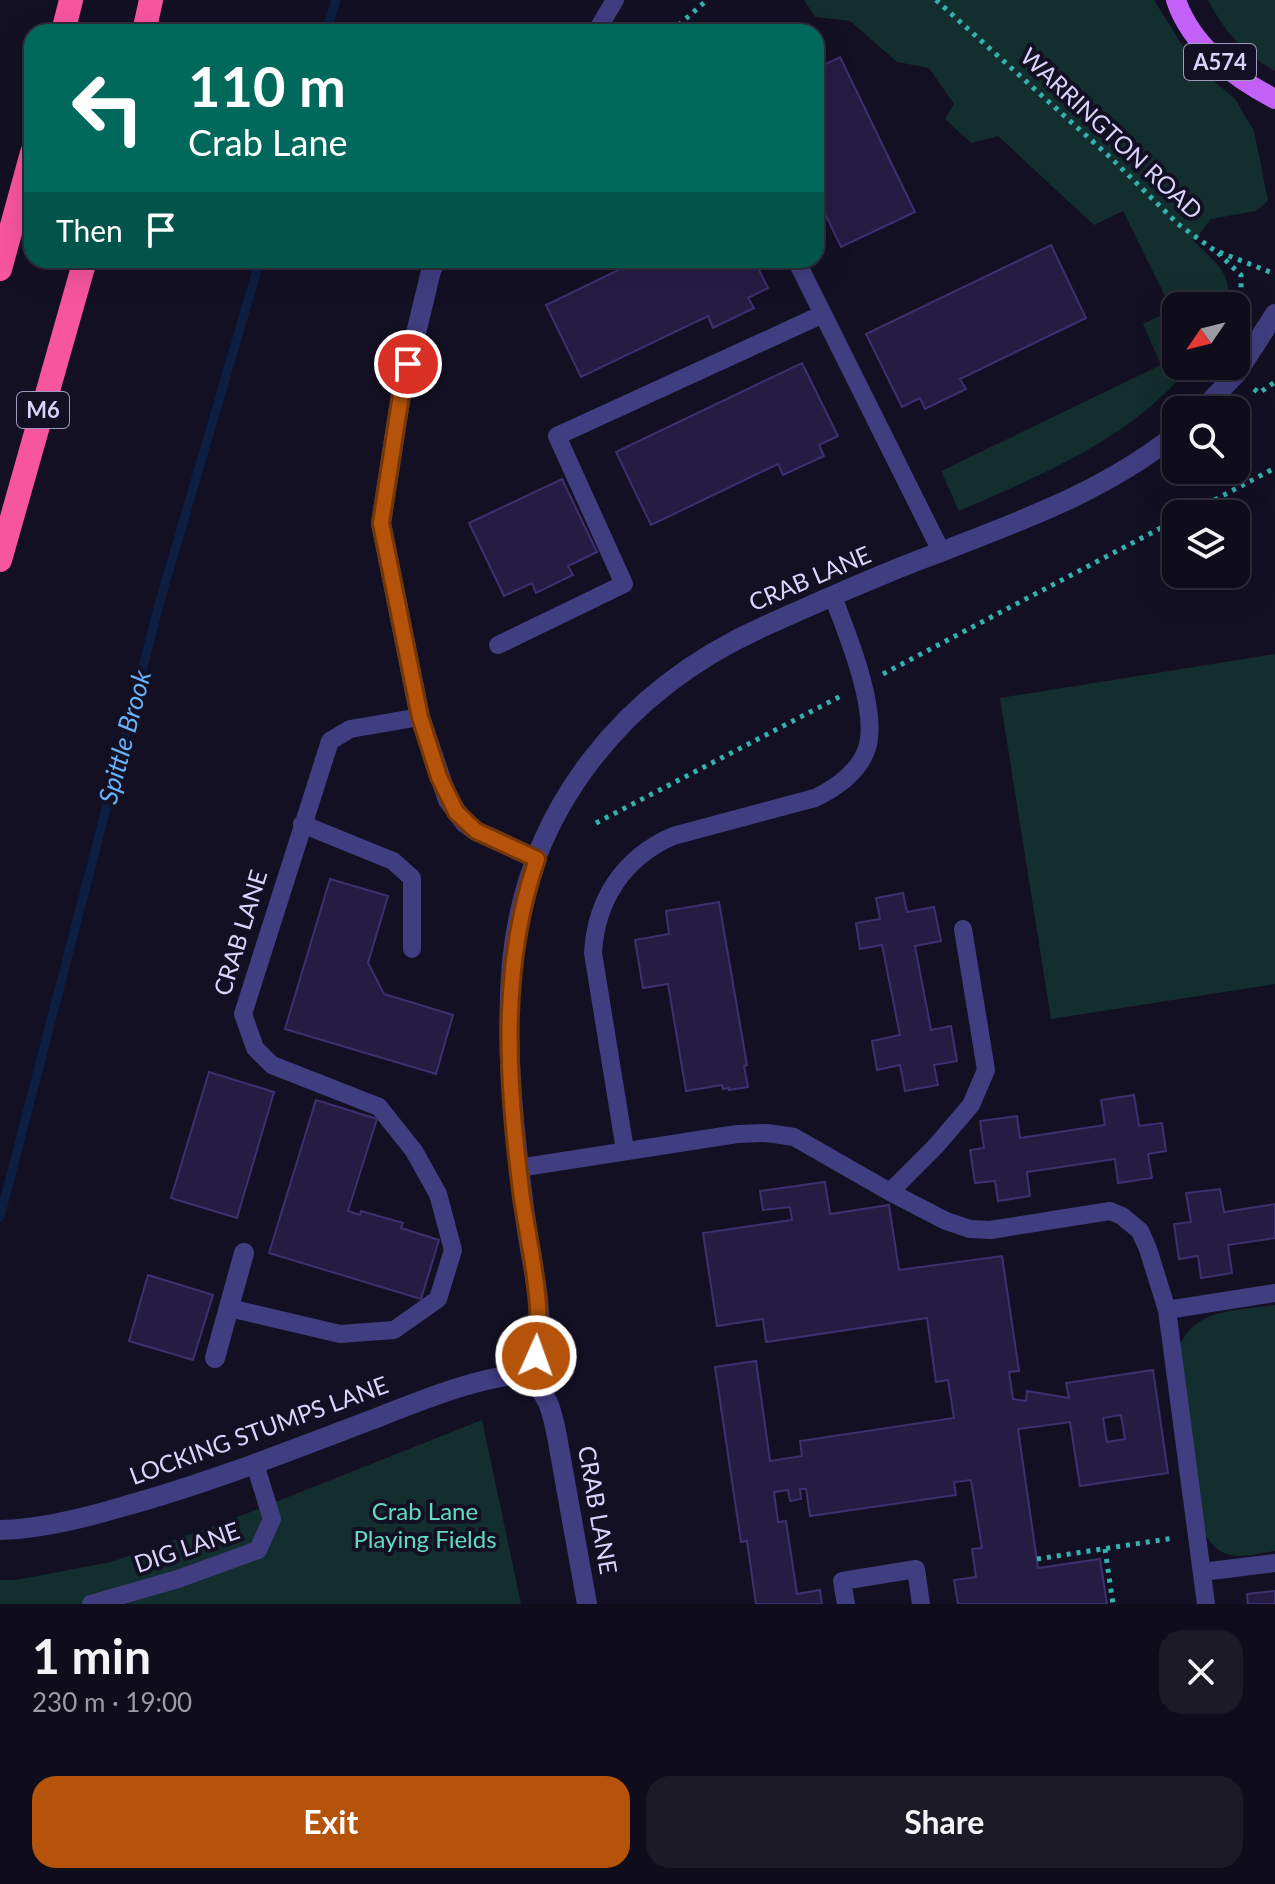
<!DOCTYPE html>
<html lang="en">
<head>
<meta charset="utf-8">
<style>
	body { margin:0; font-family:Lato,sans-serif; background:#1d1a28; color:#f1f3f6; height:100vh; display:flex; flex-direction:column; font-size:30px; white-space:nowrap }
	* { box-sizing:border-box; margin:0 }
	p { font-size:26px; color:#9b9ba3 }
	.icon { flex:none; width:44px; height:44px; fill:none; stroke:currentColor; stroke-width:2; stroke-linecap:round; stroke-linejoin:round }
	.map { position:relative; height:1604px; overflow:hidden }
	.sheet { display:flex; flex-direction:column; background:#0f0c1b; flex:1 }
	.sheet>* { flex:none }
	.guide { position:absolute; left:24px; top:24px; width:800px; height:244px; border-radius:24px; box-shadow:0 8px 32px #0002,0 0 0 2px #2f2c3a; background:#00695c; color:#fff; overflow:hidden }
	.needle { width:52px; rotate:235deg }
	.fabs { position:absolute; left:1162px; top:292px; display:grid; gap:16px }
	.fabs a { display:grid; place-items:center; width:88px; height:88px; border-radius:16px; background:#0f0c1b; box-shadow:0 8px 32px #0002,0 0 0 2px #2f2c3a; font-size:40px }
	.pin { position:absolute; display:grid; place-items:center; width:68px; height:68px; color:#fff; margin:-34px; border:4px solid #fff; border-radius:50%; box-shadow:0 2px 8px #0007 }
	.me { position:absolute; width:88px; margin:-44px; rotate:2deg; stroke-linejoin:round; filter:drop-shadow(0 0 6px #0008) }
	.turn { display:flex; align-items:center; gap:28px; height:168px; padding:0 32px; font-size:36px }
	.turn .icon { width:104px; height:104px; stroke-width:2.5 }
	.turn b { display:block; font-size:56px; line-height:68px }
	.then { display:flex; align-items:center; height:76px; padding:0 32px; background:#0003; gap:16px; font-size:30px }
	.round { display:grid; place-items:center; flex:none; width:84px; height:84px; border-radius:24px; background:#1d1a28 }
	.headline { display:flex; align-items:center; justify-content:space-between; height:136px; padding:0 32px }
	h1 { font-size:48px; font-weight:700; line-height:60px }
	.button { display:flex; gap:16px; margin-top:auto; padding:16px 32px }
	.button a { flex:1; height:92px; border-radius:24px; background:#b45309; color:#fff; font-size:32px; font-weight:700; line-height:92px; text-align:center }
	.button a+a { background:#1d1a28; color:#f1f3f6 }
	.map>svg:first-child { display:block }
	.green { fill:#132e2e }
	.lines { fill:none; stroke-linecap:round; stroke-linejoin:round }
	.stream { stroke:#0c1e41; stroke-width:9 }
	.building { fill:#251c44; stroke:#3e2f6f; stroke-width:2; fill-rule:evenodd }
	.path { stroke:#34b2ad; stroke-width:5; stroke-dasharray:4 6; stroke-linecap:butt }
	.service { stroke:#413d81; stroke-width:18 }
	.minor { stroke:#413d81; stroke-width:20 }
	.tertiary { stroke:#413d81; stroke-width:20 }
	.primary { stroke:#c360f8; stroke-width:20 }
	.motorway { stroke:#f8559f; stroke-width:24 }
	.route-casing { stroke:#753606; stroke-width:20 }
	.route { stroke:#b45309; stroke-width:14 }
	.labels { text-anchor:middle; stroke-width:8; stroke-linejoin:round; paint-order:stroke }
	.shield { fill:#141024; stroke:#9f99bc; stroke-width:2 }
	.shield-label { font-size:22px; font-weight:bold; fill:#dad4fd }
	.street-label { font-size:24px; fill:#dad4fd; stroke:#141024 }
	.park-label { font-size:24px; fill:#63dbc0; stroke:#141024 }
	.water-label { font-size:26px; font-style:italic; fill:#67b2f9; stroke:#141024 }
</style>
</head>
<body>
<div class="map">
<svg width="1275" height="1604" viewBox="0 0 1275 1604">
	<rect width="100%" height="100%" fill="#141024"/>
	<path class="green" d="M804 0H1154L1182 45 1207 75 1235 99 1254 131 1268 201 1256 211 1211 219 1194 241C1213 261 1236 275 1226 306H1176V366H1190C1131 439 1043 474 959 511L941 471 1161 365 1143 324 1172 310 1123 211 1094 225 998 136 971 143 945 119 954 104 929 68 897 62 850 21 815 17Z
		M1208 0H1275V71C1245 55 1223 30 1208 0Z
		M1275 654V984L1051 1019 1000 698Z
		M1275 1305V1551C1246 1555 1225 1565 1206 1536L1178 1349C1195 1307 1236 1311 1275 1305Z
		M482 1420 521 1604H0V1580H16L111 1562 225 1522Z"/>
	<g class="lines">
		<path class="stream" d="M326 32 336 0
			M0 1217 160 601 260 260"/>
	</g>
	<path class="building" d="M840 57 915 212 841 247 816 195V69Z
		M1051 245 1086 318 960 379 966 389 925 409 920 398 902 407 866 334Z
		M639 260H754L768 288 748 298 754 308 713 328 708 316 581 377 546 305Z
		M802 363 838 436 819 445 824 456 783 475 778 464 651 525 616 452Z
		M562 479 597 552 568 566 573 575 536 593 532 583 504 596 469 523Z
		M330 879 388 896 368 963 384 994 453 1015 436 1074 285 1029Z
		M903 893 907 912 934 907 941 941 915 946 931 1030 951 1026 957 1061 934 1065 938 1085 905 1091 900 1065 877 1070 872 1041 900 1035 882 945 860 949 856 923 880 919 876 898Z
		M719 902 747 1065 744 1066 748 1087 729 1090V1088L723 1089 722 1085 686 1091 668 984 643 988 635 940 669 934 666 911Z
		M209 1072 274 1092 237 1218 171 1198Z
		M1134 1095 1139 1126 1162 1123 1166 1151 1148 1154 1152 1178 1118 1183 1115 1159 1027 1172 1030 1196 998 1201 995 1181 975 1183 970 1150 984 1148 980 1121 1017 1116 1020 1138 1105 1125 1101 1100Z
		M316 1100 377 1119 348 1211 360 1215 361 1211 403 1223 401 1228 439 1240 421 1299 269 1253Z
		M825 1182 830 1214 889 1205 899 1270 1002 1256 1019 1371 1009 1372 1013 1399 1026 1401 1027 1391 1069 1398 1066 1383 1153 1370 1168 1473 1080 1486 1070 1422 1018 1429 1038 1568 1100 1559 1107 1604H958L954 1580 976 1577 972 1549 982 1548 971 1480 954 1482 956 1495 810 1516 806 1489H800L801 1499 790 1501 788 1490 774 1492 778 1522 786 1521 797 1594 820 1590 822 1604H756L747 1541 741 1542 715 1367 756 1361 770 1461 802 1456 800 1441 954 1418 948 1380 936 1382 927 1318 766 1342 763 1319 717 1326 703 1233 792 1220 790 1207 763 1210 760 1191ZM1121 1415 1125 1439 1107 1442 1103 1418Z
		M1220 1189 1224 1212 1275 1204V1238L1228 1245 1232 1273 1201 1278 1198 1256 1179 1259 1174 1224 1191 1222 1186 1193Z
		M148 1275 213 1295 193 1360 129 1341Z
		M1275 1591V1604H1248L1247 1594Z"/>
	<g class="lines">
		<path class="path" d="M936 0 1111 158 1178 224 1214 250 1275 274
			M671 32 707 0
			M1218 253 1241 275V297L1236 310
			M1254 389 1259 393 1275 382
			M1188 514 1275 468
			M883 674 1176 520
			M596 823 841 696
			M1105 1549 1113 1604
			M1037 1559 1174 1538"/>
		<path class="service" d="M596 32 615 0
			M796 260 941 551
			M498 645 624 584 557 436 821 315
			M302 824 393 861 412 878V949
			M625 1150 593 953C596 900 623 858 673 836L815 798C838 787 859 772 867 748 879 711 847 633 833 597
			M518 1168 737 1134 767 1133 794 1137 890 1192 946 1221 970 1229 990 1230 1110 1211 1122 1216 1140 1231 1148 1249 1167 1310 1206 1604
			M890 1192 935 1147 971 1105 986 1070 963 929
			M229 1308 340 1334 394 1330 438 1299 453 1250 438 1194 414 1151 379 1107 272 1065 255 1048 243 1014 330 741 350 729 420 717
			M1167 1310 1275 1293
			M1202 1572 1275 1563
			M91 1604 178 1579 258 1550 272 1519 255 1464
			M846 1604 842 1581 916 1569 921 1604"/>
		<path class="minor" d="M436 260 431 271 401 395 381 523 420 717 448 800 465 823 476 831 537 859
			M215 1358 244 1253"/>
		<path class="tertiary" d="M1202 410 1236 374 1275 314
			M0 1530C42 1529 85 1518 125 1506 209 1483 289 1451 371 1420 423 1400 478 1376 533 1373
			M587 1604 556 1431C554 1422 552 1413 549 1405 545 1395 535 1384 534 1373 532 1363 539 1350 539 1340 542 1304 532 1265 527 1230 515 1141 504 1052 512 962 527 807 626 688 765 626 823 600 883 573 943 551 1026 519 1106 490 1176 434"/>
		<path class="primary" d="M1176 0C1191 45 1234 78 1275 99"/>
		<path class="motorway" d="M63 32 71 0
			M144 32 151 0
			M0 269 32 153
			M0 560 85 260"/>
	</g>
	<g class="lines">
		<g class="route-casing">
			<path id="route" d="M408 364 401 395 381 523 420 717 439 777 456 812 476 831 537 859C499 969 507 1084 522 1198 529 1246 545 1308 536 1356"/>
		</g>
		<use href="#route" class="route"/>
	</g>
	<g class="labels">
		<g class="shield">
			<rect x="1184" y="44" width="72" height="36" rx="6"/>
			<rect x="17" y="392" width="52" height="36" rx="6"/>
		</g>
		<g class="shield-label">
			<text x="1220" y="70">A574</text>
			<text x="43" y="418">M6</text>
		</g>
		<g class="street-label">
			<text transform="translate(1111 134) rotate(43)" y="8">WARRINGTON ROAD</text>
			<text transform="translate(810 579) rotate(-23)" y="8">CRAB LANE</text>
			<text transform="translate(241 933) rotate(-73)" y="8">CRAB LANE</text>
			<text transform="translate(259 1431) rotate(-20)" y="8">LOCKING STUMPS LANE</text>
			<text transform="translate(597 1510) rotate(80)" y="8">CRAB LANE</text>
			<text transform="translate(187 1548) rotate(-19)" y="8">DIG LANE</text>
		</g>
		<g class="park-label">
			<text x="425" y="1520">Crab Lane<tspan x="425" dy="28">Playing Fields</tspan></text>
		</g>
		<g class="water-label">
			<text transform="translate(125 737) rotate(-75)" y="9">Spittle Brook</text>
		</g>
	</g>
</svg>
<div class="fabs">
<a><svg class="needle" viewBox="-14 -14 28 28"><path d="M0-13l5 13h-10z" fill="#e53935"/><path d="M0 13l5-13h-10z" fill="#9b9ba3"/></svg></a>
<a><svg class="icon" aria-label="search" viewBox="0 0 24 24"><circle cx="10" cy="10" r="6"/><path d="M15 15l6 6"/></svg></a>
<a><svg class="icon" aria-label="layers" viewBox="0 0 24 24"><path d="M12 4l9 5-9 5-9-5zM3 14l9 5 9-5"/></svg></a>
</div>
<div class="pin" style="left:408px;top:364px;background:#d93025"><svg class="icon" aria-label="arrive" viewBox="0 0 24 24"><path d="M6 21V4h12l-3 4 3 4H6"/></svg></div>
<svg class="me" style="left:536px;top:1356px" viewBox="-20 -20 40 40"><circle r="17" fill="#b45309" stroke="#fff" stroke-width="3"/><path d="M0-11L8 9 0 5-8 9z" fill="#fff"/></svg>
<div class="guide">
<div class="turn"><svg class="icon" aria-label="left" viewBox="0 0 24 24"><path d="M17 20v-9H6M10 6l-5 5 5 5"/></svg><div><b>110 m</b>Crab Lane</div></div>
<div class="then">Then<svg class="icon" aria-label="arrive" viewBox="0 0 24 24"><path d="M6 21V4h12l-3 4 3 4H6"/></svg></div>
</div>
</div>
<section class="sheet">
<div class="headline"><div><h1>1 min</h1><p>230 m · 19:00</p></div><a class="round"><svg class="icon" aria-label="close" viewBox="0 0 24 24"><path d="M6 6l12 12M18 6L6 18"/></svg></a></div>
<div class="button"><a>Exit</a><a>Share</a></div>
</section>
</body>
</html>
